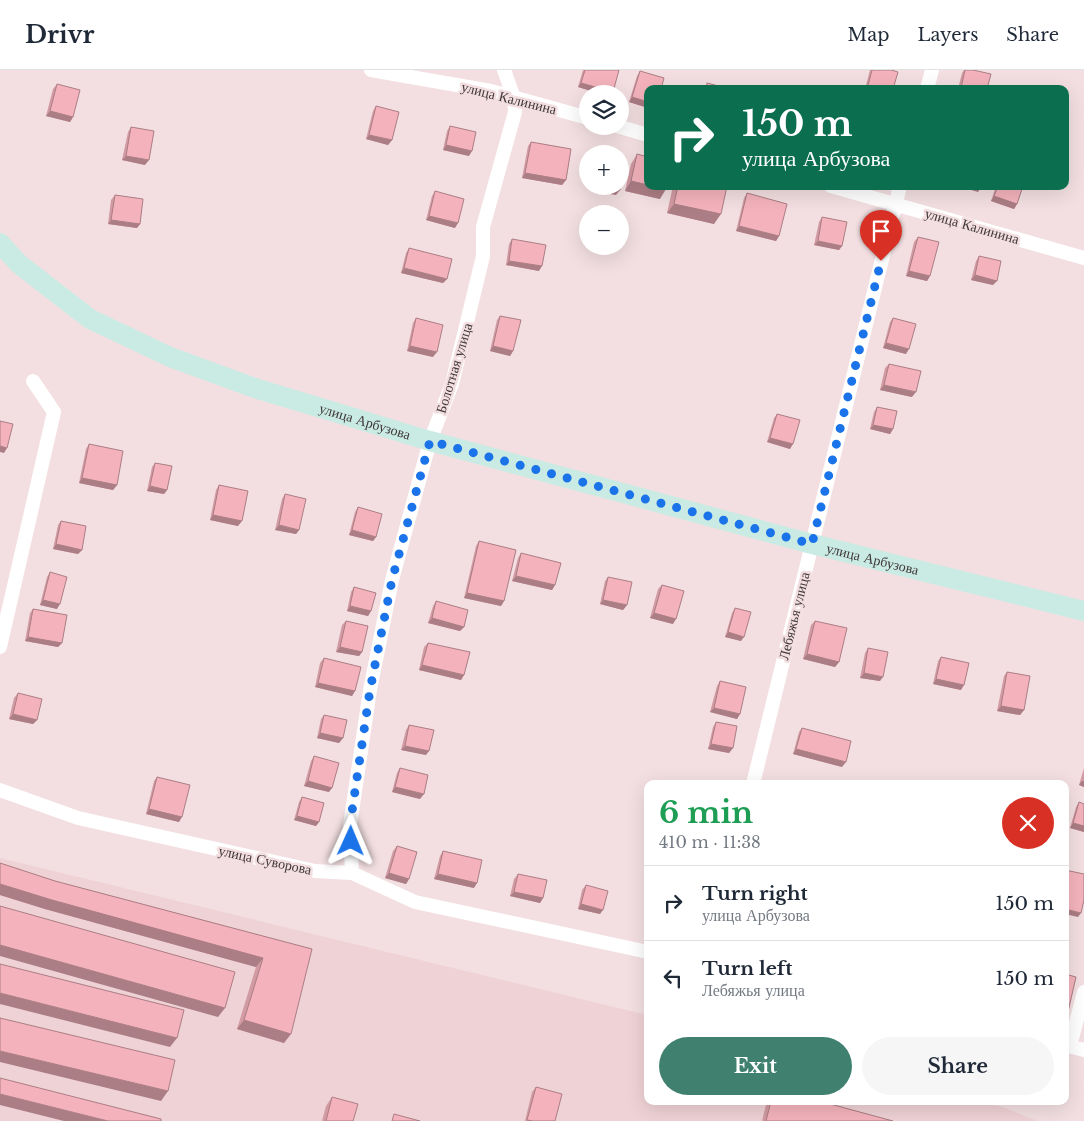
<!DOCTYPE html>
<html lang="en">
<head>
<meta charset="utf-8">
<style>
	body { margin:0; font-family:"Libre Baskerville",serif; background:#f6f6f7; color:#1f2937; height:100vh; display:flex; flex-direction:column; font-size:19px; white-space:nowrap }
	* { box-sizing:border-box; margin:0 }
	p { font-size:16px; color:#747a83 }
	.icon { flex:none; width:28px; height:28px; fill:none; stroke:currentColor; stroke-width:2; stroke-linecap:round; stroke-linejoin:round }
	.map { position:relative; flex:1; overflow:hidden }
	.side { position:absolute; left:644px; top:710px; width:425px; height:325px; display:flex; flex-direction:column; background:#fff; border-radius:10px; box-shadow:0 5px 20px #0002 }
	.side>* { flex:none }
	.banner { position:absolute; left:644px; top:15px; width:425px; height:105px; border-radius:10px; box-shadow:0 5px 20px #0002; background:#0b6e4f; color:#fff; overflow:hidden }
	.buttons { position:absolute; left:579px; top:15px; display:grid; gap:10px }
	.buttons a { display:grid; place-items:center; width:50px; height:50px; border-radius:50%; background:#fff; box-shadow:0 5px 20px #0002; font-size:25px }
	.pin { position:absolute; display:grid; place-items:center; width:42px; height:42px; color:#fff; margin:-51px -21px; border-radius:50% 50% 50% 0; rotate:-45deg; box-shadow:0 0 5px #0007 }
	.pin .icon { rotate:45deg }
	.me { position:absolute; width:55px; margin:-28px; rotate:1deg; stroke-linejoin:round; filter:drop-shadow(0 0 4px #0008) }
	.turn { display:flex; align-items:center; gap:18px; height:105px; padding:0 15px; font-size:22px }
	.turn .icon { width:65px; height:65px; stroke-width:2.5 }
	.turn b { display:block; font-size:35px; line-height:42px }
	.round { display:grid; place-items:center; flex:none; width:52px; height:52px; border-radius:26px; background:#f6f6f7 }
	.head { display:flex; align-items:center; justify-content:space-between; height:85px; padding:0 15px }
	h1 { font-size:30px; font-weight:700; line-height:38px; color:#1e9e55 }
	.primary-button { display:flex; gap:10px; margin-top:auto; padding:10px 15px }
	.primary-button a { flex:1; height:58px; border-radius:30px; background:#3f806f; color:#fff; font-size:20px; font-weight:700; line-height:58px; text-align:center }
	.primary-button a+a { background:#f6f6f7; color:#1f2937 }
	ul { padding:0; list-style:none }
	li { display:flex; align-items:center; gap:15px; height:75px; padding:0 15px; border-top:1px solid #e0e1e3 }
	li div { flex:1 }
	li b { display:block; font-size:19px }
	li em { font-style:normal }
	header { display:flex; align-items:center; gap:30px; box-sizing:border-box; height:70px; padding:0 25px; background:#fff; border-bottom:1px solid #e0e1e3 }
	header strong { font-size:24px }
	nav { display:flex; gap:28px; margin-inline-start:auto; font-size:18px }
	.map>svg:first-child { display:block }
	.built { fill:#efd2d5 }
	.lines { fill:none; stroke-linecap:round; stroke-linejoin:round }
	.street { stroke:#fff; stroke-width:14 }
	.secondary { stroke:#caebe3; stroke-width:20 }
	.wall { fill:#d29aa2 }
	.shaded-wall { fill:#ab7d84 }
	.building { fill:#f4b3bc; stroke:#ab7d84 }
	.route { stroke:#1a73e8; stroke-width:9; stroke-dasharray:0 16.2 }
	.labels { text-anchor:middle; stroke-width:5; stroke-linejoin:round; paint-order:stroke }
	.street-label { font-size:14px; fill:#403839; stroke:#f3dfe1 }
</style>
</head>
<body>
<header>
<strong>Drivr</strong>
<nav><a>Map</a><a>Layers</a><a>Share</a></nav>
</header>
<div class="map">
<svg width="1084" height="1051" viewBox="0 0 1084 1051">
	<rect width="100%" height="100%" fill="#f3dfe1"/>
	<path class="built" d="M0 788 647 945 648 1031H981L1003 1037 1037 1051H0Z"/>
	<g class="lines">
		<path class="street" d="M371 0 491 21 588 48
			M927 19 932 0
			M617 56 648 65
			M831 116 1084 188
			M0 577 54 342 33 311
			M753 714 900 116
			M0 720 78 748 315 801 352 803 415 832 648 882
			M352 803 350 755 370 620 392 510 430 371 452 314 483 186V157L515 42 514 28 504 0
			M1065 975 1084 980
			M1070 976 1084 922"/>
		<path class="secondary" id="s1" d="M0 173 19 194 90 249 170 287 255 318 430 371 812 474 1084 541"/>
	</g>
	<path class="wall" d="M583 0H619L612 24H601L578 17Z
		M870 0H891L893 19H865Z
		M964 0H973L987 19H958L962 3Z
		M640 1 648 19V38L629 32 637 6Z
		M57 14 73 47 70 52 46 46 53 19Z
		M376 36 392 70 388 75 366 69 373 41Z
		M450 56 469 86 443 80 447 61Z
		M131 57 145 95 122 90 128 62Z
		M531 72 566 110 562 115 522 108 528 76Z
		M637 84 660 129 625 121 631 94Z
		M673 116H727L714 154 667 143Z
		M996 116H1023L1017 134 1014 139 991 131Z
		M435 121 455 158 426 150 432 126Z
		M747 123 779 166 776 171 736 161 744 128Z
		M115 125 140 154 137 158 108 154 111 130Z
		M822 147 842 176 839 180 814 175 819 152Z
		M918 167 930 206 927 211 906 206 914 172Z
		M512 169 539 201 506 195 509 174Z
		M409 178 447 209 443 213 401 203 406 183Z
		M979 186 993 215 971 210 976 191Z
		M500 246 513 281 510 286 490 281 497 250Z
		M416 248 433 287 407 281 413 253Z
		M893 248 906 284 883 278 890 252Z
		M889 294 912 327 880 320 885 298Z
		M877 337 893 359 890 364 870 359 874 342Z
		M777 344 790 379 767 372 774 348Z
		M89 374 117 415 113 420 79 413 86 379Z
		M155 393 167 420 164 424 147 421 152 397Z
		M219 415 238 456 210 450 216 420Z
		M285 424 299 460 296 464 275 460 282 429Z
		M358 437 376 467 373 471 349 465 355 442Z
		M61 451 82 480 78 484 53 479 58 455Z
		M479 471 504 531 501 536 464 528 476 476Z
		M521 483 555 515 552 520 512 511 518 488Z
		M50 502 57 539 40 535 47 507Z
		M608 507 627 535 623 540 600 534 605 511Z
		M662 515 673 554 650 548 658 519Z
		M354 517 371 541 368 546 347 541 351 522Z
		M436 531 464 557 460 561 428 553 433 536Z
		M735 538 741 571 725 567 732 543Z
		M33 539 62 573 58 577 25 571 30 543Z
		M346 551 362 582 359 586 336 582 342 555Z
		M815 551 839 592 835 597 803 589 811 555Z
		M428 573 464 605 461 610 419 600 424 577Z
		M868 578 880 611 860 608 865 583Z
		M941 587 961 620 933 614 938 591Z
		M324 588 355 621 352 626 315 617 320 593Z
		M1007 602 1024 640 1020 645 997 641 1004 606Z
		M720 611 740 644 737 649 710 642 717 616Z
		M18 623 37 650 33 654 9 649 14 628Z
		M324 645 343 668 339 673 317 668 321 649Z
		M716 652 733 678 729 683 708 679 713 657Z
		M409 655 426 685 401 680 406 660Z
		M802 658 842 697 793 684 799 662Z
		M314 686 329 722 304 716 311 691Z
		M400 698 420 729 392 722 397 703Z
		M1084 698V717L1079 715Z
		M157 707 179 752 146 744 154 711Z
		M302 727 319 752 316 756 294 750 299 732Z
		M1079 732 1084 762 1070 758 1076 737Z
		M397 776 409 809 406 814 385 808 393 781Z
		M443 781 474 818 434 809 440 786Z
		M0 793 55 811 312 879 284 973 237 959 256 897 45 839 0 825Z
		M518 804 543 828 540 833 510 826 514 809Z
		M586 815 600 844 578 839 582 820Z
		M536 1017 555 1051H525L532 1022Z
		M332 1027 353 1051H322L326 1036Z
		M767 1031H819L893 1051H762Z"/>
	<path class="shaded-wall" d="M581 13 613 22 612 24H601L578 17Z
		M632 27 648 32V38L629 32Z
		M50 41 73 47 70 52 46 46Z
		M369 65 392 70 388 75 366 69Z
		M446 75 472 81 469 86 443 80Z
		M126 86 149 90 145 95 122 90Z
		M525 103 566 110 562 115 522 108Z
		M631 111 648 115V116H653L666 119 660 129 625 121Z
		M597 116H599L620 120 616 125 594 121Z
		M958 116H977L981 117 978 122Z
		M994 126 1017 134 1014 139 991 131Z
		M674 134 721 144 714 154 667 143Z
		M429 146 458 153 455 158 426 150Z
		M111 150 140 154 137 158 108 154Z
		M739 156 779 166 776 171 736 161Z
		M818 171 842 176 839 180 814 175Z
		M509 191 542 196 539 201 506 195Z
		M404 198 447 209 443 213 401 203Z
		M909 201 930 206 927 211 906 206Z
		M975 205 997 211 993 215 971 210Z
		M886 273 909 279 906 284 883 278Z
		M410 276 437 282 433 287 407 281Z
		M493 276 513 281 510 286 490 281Z
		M884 315 916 322 912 327 880 320Z
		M873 355 893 359 890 364 870 359Z
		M770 368 793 374 790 379 767 372Z
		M0 376 7 378 4 383 0 382Z
		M82 408 117 415 113 420 79 413Z
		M150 416 167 420 164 424 147 421Z
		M213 445 242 451 238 456 210 450Z
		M279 455 299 460 296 464 275 460Z
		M352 460 376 467 373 471 349 465Z
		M56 474 82 480 78 484 53 479Z
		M516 506 555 515 552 520 512 511Z
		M467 523 504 531 501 536 464 528Z
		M43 530 60 534 57 539 40 535Z
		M603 530 627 535 623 540 600 534Z
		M350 536 371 541 368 546 347 541Z
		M654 543 676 549 673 554 650 548Z
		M432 548 464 557 460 561 428 553Z
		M728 562 744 567 741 571 725 567Z
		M28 567 62 573 58 577 25 571Z
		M340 577 362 582 359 586 336 582Z
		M807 584 839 592 835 597 803 589Z
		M422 595 464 605 461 610 419 600Z
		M864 603 883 607 880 611 860 608Z
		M936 609 964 615 961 620 933 614Z
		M318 613 355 621 352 626 315 617Z
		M1001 636 1024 640 1020 645 997 641Z
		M714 638 740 644 737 649 710 642Z
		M13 644 37 650 33 654 9 649Z
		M320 663 343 668 339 673 317 668Z
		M711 674 733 678 729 683 708 679Z
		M405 676 429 681 426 685 401 680Z
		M796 679 846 692 842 697 793 684Z
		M308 711 332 718 329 722 304 716Z
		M1082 711H1084V717L1079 715Z
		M395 717 424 724 420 729 392 722Z
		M149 739 182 747 179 752 146 744Z
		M297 746 319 752 316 756 294 750Z
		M1073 753 1084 756V762L1070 758Z
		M389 803 409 809 406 814 385 808Z
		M438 804 477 813 474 818 434 809Z
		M0 814 263 888 256 897 45 839 0 825Z
		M514 822 543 828 540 833 510 826Z
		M581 834 603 840 600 844 578 839Z
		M1065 839 1081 843 1078 847 1065 844Z
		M0 875 225 938 218 947 0 886Z
		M0 923 177 968 170 977 0 934Z
		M244 950 291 964 284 973 237 959Z
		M0 981 168 1021 161 1031 0 992Z
		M0 1024 108 1051H64L0 1035Z"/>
	<path class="building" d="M585 0H619L613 22 581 13Z
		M872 0H891L898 2 893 19H867Z
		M965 0H973L991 4 987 19H964L961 18Z
		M640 1 664 8 661 19H648V32L632 27Z
		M707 13 730 19H706Z
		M57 14 80 20 73 47 50 41Z
		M376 36 399 42 392 70 369 65Z
		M450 56 476 62 472 81 446 75Z
		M131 57 154 61 149 90 126 86Z
		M531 72 571 79 566 110 525 103Z
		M637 84 648 87V115L631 111Z
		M620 93H625L620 120 599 116H620Z
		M653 116H667L666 119Z
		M678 116H727L721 144 674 134Z
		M998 116H1023L1017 134 994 126Z
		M435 121 464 129 458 153 429 146Z
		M747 123 787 134 779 166 739 156Z
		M115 125 143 129 140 154 111 150Z
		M822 147 847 152 842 176 818 171Z
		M918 167 939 172 930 206 909 201Z
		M512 169 546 175 542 196 509 191Z
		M409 178 452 189 447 209 404 198Z
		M979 186 1001 191 997 211 975 205Z
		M500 246 521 250 513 281 493 276Z
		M416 248 443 255 437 282 410 276Z
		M893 248 916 254 909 279 886 273Z
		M889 294 921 301 916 322 884 315Z
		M877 337 897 341 893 359 873 355Z
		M777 344 800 350 793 374 770 368Z
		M0 351 13 354 7 378 0 376Z
		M89 374 123 381 117 415 82 408Z
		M155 393 172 396 167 420 150 416Z
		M219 415 248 421 242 451 213 445Z
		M285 424 306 429 299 460 279 455Z
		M358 437 382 444 376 467 352 460Z
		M61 451 86 456 82 480 56 474Z
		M479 471 516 480 504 531 467 523Z
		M521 483 561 493 555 515 516 506Z
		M50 502 67 507 60 534 43 530Z
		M608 507 632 512 627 535 603 530Z
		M662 515 684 521 676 549 654 543Z
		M354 517 376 523 371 541 350 536Z
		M436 531 468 540 464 557 432 548Z
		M735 538 751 542 744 567 728 562Z
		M33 539 67 545 62 573 28 567Z
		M346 551 368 556 362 582 340 577Z
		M815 551 847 558 839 592 807 584Z
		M428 573 470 582 464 605 422 595Z
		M868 578 888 582 883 607 864 603Z
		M941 587 969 593 964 615 936 609Z
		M324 588 361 597 355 621 318 613Z
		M1007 602 1030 606 1024 640 1001 636Z
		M720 611 746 617 740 644 714 638Z
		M18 623 42 629 37 650 13 644Z
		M324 645 347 650 343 668 320 663Z
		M716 652 737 656 733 678 711 674Z
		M409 655 434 660 429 681 405 676Z
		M802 658 851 671 846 692 796 679Z
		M314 686 339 693 332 718 308 711Z
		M400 698 428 705 424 724 395 717Z
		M157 707 190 715 182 747 149 739Z
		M302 727 324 733 319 752 297 746Z
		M1079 732 1084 734V756L1073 753Z
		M397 776 417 782 409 809 389 803Z
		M443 781 482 790 477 813 438 804Z
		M0 793 55 811 312 879 291 964 244 950 263 888 52 830 0 814Z
		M1065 800 1084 804V830L1081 843 1065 839Z
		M518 804 547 810 543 828 514 822Z
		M586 815 608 821 603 840 581 834Z
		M0 836 235 902 225 938 0 875Z
		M0 894 184 940 177 968 0 923Z
		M1065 904 1076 907 1065 955Z
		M0 948 175 990 168 1021 0 981Z
		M0 1008 161 1049V1051H108L0 1024Z
		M536 1017 562 1024 555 1051H533L527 1050Z
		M332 1027 358 1034 353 1051H326Z
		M771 1031H819L893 1051H766Z
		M394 1044 420 1051H392Z"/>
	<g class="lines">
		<path class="route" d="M351 771 350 755 370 620 392 510 430 371 812 474 881 191"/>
	</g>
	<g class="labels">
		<g class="street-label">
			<text transform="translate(509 28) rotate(14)" y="5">улица Калинина</text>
			<text transform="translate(972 156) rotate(16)" y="5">улица Калинина</text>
			<text transform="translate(454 298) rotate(-73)" y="5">Болотная улица</text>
			<text dy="5" stroke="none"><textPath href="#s1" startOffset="412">улица Арбузова</textPath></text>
			<text dy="5" stroke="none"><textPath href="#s1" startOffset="938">улица Арбузова</textPath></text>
			<text transform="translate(794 546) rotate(-76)" y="5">Лебяжья улица</text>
			<text transform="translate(265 790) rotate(12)" y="5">улица Суворова</text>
		</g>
	</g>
</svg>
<div class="buttons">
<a><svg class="icon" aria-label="layers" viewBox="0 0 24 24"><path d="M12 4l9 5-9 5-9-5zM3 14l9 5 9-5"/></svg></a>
<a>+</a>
<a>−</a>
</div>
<div class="pin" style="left:881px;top:191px;background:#d93025"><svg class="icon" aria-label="arrive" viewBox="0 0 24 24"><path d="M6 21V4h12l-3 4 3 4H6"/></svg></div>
<svg class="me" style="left:351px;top:771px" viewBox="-20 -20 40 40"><path d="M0-17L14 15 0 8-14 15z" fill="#1a73e8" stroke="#fff" stroke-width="4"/></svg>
<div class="banner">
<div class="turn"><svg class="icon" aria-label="right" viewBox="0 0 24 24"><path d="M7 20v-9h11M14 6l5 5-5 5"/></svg><div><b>150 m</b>улица Арбузова</div></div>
</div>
<section class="side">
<div class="head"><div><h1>6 min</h1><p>410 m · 11:38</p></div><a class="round" style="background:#d93025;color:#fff"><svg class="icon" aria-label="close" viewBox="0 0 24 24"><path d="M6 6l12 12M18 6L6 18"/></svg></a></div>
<ul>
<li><svg class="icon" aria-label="right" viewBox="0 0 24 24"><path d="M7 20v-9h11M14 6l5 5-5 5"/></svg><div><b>Turn right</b><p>улица Арбузова</p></div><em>150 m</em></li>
<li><svg class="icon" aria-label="left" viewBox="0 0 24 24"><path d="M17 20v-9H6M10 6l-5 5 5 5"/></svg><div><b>Turn left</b><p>Лебяжья улица</p></div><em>150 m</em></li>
</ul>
<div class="primary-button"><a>Exit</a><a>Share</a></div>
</section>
</div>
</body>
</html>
